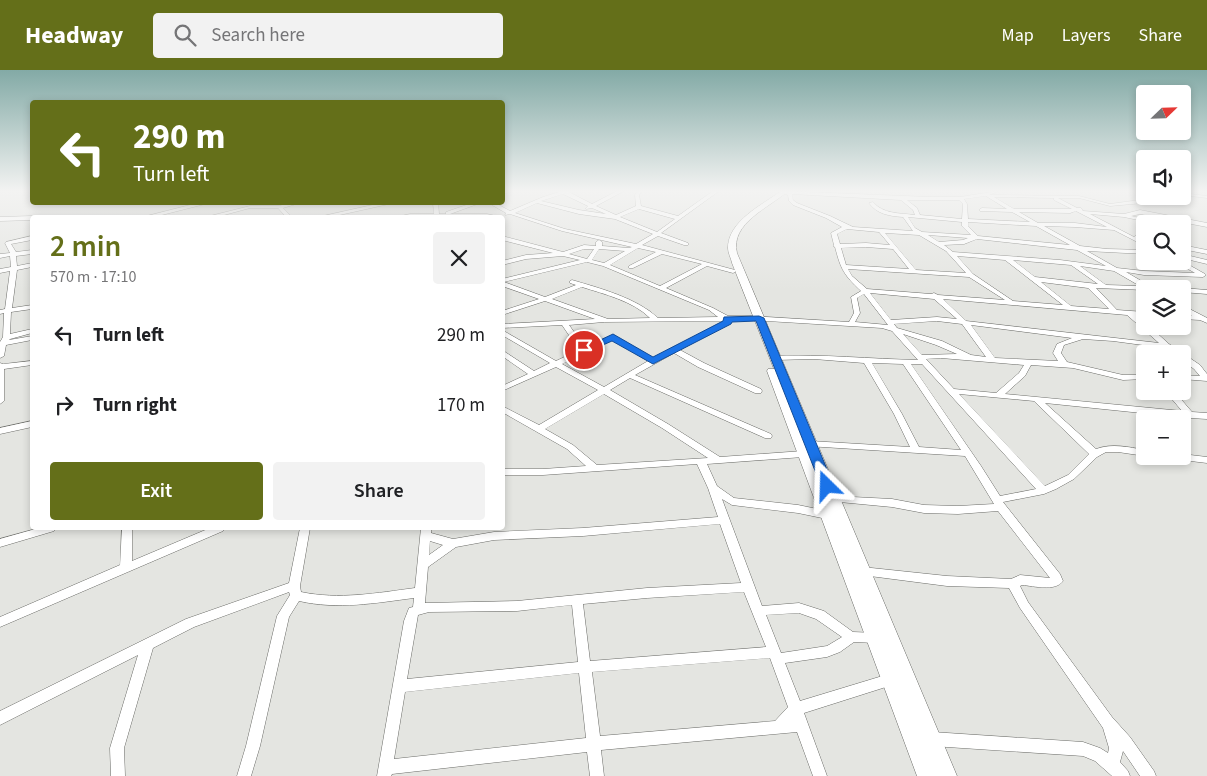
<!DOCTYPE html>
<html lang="en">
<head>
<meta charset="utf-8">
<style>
	body { margin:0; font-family:"Source Sans 3",sans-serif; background:#f2f2f2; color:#202124; height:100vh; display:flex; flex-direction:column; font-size:19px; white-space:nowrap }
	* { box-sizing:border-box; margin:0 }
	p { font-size:16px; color:#757577 }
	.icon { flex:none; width:28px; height:28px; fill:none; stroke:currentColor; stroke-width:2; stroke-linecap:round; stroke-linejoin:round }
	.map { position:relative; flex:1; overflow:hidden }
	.panel { position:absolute; left:30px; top:145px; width:475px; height:315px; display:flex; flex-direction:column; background:#fff; border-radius:5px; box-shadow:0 2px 8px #0003 }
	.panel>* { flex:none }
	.top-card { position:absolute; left:30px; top:30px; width:475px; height:105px; border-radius:5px; box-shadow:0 2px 8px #0003; background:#646f19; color:#fff; overflow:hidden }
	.needle { width:32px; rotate:67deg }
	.tools { position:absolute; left:1136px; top:15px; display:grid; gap:10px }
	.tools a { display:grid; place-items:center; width:55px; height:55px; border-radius:5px; background:#fff; box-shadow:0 2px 8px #0003; font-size:25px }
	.pin { position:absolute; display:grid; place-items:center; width:42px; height:42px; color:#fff; margin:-21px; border:2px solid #fff; border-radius:50%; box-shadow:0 1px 5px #0007 }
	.me { position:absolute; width:55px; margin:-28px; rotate:338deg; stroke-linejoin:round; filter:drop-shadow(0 0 4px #0008) }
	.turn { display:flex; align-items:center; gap:18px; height:105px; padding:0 20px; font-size:22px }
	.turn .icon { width:65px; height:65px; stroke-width:2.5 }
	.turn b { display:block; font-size:35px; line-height:42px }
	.round { display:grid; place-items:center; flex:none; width:52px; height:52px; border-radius:5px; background:#f2f2f2 }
	.summary { display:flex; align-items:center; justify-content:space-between; height:85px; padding:0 20px }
	h1 { font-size:30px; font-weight:600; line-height:38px; color:#646f19 }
	.primary-button { display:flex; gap:10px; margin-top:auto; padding:10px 20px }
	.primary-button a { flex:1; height:58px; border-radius:5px; background:#646f19; color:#fff; font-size:20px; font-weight:600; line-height:58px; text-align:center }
	.primary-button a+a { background:#f2f2f2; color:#202124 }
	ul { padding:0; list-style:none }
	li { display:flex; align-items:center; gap:15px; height:70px; padding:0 20px }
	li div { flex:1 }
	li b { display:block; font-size:19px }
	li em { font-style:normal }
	header { display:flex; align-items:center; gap:30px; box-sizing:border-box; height:70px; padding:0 25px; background:#646f19; color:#fff }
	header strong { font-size:24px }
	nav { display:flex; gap:28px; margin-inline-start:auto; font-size:18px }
	.search { width:350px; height:45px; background:#f2f2f2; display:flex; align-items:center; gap:12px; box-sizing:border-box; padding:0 18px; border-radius:5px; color:#757577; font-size:19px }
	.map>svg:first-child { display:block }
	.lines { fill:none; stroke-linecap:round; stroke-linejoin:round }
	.minor-casing { stroke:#6a6b67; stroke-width:1 }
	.major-casing { stroke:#6a6b67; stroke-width:1 }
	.minor { fill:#fff; fill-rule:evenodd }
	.major { fill:#fff; fill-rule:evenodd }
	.route { fill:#1a73e8; stroke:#114b97 }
</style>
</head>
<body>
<header>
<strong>Headway</strong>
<div class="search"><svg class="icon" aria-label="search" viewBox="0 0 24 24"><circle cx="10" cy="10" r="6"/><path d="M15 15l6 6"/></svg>Search here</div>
<nav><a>Map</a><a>Layers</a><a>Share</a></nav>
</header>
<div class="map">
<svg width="1207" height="706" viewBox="0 0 1207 706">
	<rect width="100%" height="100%" fill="#e4e5e1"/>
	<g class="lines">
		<g class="minor-casing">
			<path id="minor" d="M504 121H511L502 125V122Z
				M558 121H567L592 134 617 121H624L596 136 616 145 636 136 635 125 637 121H642L639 125 641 136 678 146 713 121H719L661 163 688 173V175H684L658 166 642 175 735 200V202L733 203 707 196 666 218 713 238 728 246H751L849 252 854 243 851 227 861 221C844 205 841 200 835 177L833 176 834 175 831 163 842 157 826 148 793 135 789 131 788 125 782 123V121L930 127H960L998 121 989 125 1079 126 1110 134 1169 126 1143 133 1110 136 1079 128H1058L1077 138H1081L1083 141 1124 144 1140 140 1207 153V157L1140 144 1131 146 1168 154H1157L1124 147 1090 144 1134 167 1145 158V163L1139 169 1145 172V176L1114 160 1075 157 1044 156 1080 176 1107 179 1145 180V184L1087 181 1117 198 1144 201 1195 203 1174 191H1182L1205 204 1206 205 1203 207 1144 205 1126 202 1150 216 1169 217 1172 219H1145V220L1096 218 1117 240 1145 242V246L1136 245 1145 253V256H1149L1169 274 1200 295 1207 304V311L1182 309V305L1200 306 1194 299 1182 290V284H1174L1165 278 1113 271 1083 269 1064 275 1061 283 1067 292 1123 305H1145V309L1123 310 1073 298 1031 295 1025 306 1005 324 1182 341 1165 321H1174L1192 342 1207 343V349L1190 348 1045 333 1096 379C1112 373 1128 377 1145 380V386L1118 382H1106L1097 387 1074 409 1056 419 1044 424 1003 432 1060 504 1063 511C1055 522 1034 516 1022 515L1020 516 1028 532 1112 647 1130 667 1154 701 1156 706H1140L1123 681 1120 692 1128 701 1130 706H1112L1095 691 1083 686 932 676 927 674 925 669 927 664 932 662 1083 672 1100 678 1108 683 1109 678 1103 658 1020 538 1009 518 947 516 862 505 858 504 856 501 858 498 862 497 947 506 1011 509 1020 505 1050 508 998 441 958 444 924 443 892 437 829 431 828 429 829 427 833 426 892 429 924 435 958 436 994 434 965 386 807 376 805 374 807 372 810 371 910 377 894 344 864 293 814 289 775 290 771 288 775 286C823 284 870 289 918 290L892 261 882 258 751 250 730 251 729 253 680 280 704 293 761 319 762 321 761 323H755L698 297 674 283 635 305 771 364 772 366 771 368H765L630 308 610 320 668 354 720 387 803 381 808 384 803 387 707 394 717 416 734 428 798 435 827 441 831 442 832 445 831 448 827 449 798 443 732 435 722 429 762 536 799 533 824 541 853 562 876 563 880 564 882 568 880 572 876 573 854 572 840 582 827 587 785 593 800 631 889 604 894 606 896 610 894 614 889 616 804 643 827 706H813L797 662 601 680 604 706H590L587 682 392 704 391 706H377L404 551 409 538 413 537 414 528C375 533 338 540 299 531L289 547 260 676 251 706H237L246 676 277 546 290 525 289 522 194 557 153 578 124 678 125 706H111L110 678 138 585 0 655V641L186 549 289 513 300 458H310L300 516 301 522C339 530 377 523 415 518L421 458H431V463L453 469 494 462 583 458 718 447 708 418 697 394 543 405H502V399H543L586 396 567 379 502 342V336L539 355 598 320 556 297 502 321V316L528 304 502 286V280L534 301 550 293 502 265V260L556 291 579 280 562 255 502 258V254L595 249 545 231 502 245V241L539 229 502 216V209L580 190 563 186 526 189 502 195V191L526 185 553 183 502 170V166L563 182 584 175 596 176V172L599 170 602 172V176L629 178 632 177 562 161 510 144 505 145 506 143 492 135V132H497V134L510 141 543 127 559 122ZM563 124 588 136 586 138V139L592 138 606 144 579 140 541 131ZM792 124 901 130 913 140 915 145C899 143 883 144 873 132L869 133C877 144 889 146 903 147L913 161 853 157 830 146 797 133 793 130ZM986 126 1007 139 982 138 980 139V141L1012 142 1030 152 968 149 967 134 964 129ZM994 127 1054 128V130L1072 139H1014ZM907 130H959L963 134 962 149 920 145 917 138ZM537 133 579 144 615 149 653 164 636 174 565 159 515 143ZM639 139 675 149 657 162 620 147ZM1076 141 1107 157 1075 153H1038L1019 142 1070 143ZM908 147 962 152V156L971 165 922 162 915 158ZM968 152 1036 156 1070 175 978 166 968 156ZM847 159 879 162 890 175 866 173 840 174 837 164ZM885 163 919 165 946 181 966 203 916 200ZM928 165 968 168 963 170 939 172ZM977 169 1077 180 1106 196 1060 190 953 182 944 175 964 174ZM866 177 893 179 909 199 846 195 841 178ZM638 178 656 182 629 196V198H633L662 184 702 194 660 216 610 195ZM584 179H594L587 189 569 184ZM599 179 625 181 604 193 592 190ZM957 186 1005 190 1063 235 1013 231 973 204ZM1013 190 1071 195 1098 214 1035 207ZM587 192 603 196 709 240 718 247 658 248C637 228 599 218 572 210L570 211V213L576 215 545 227 504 212ZM1080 196 1114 201 1140 216 1106 215ZM848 199 969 207 1005 230 938 225 934 223 931 224 867 219 852 206ZM1041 212 1088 218 1109 239 1071 236ZM582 217C604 224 633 231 650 248L608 249 552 229ZM870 223 934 229 957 249 937 247 891 250ZM864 224 888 255 855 252 860 243 857 228ZM943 229 1127 245 1159 273 966 251ZM724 251 653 288 613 265 585 277 569 255 604 252ZM937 251 962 254 986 287 971 285 942 271 897 258 894 254ZM971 255 1072 268 1057 274 1053 283 1058 291 995 288ZM903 264 936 275 957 284 922 285ZM613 270 648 291 604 317 562 294ZM941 288 1024 295 1019 303 996 323 954 319 926 289ZM872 293 903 294 961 380 919 377 902 344ZM911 294H922L1036 419 1000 426 981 396ZM604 324 662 358 708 388 597 395 573 375 545 359ZM959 324 1034 331 1089 384 1068 405 1045 416ZM720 454 741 513 647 518 517 531 425 533 428 497 456 477 494 470 583 466ZM430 471 443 475 429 485ZM744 522 766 577 590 591 583 534 647 528ZM572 535 578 592 407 609 418 545 429 542 517 541ZM799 543 816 549 842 567 827 576 781 583 766 545ZM770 588 788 637 775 651 600 666 592 602ZM579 603 586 668 394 689 405 622Z
				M1182 123 1207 126V128L1182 125Z
				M202 132H213L150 148H139Z
				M292 132H303L283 138 293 148H287L278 138H250L213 148H202L250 136H279Z
				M386 132H398L326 148H314Z
				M433 132H438L439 144H446V142L475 132H483L450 144H487L500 147 392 148 410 144H434Z
				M40 146H63L65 148H38Z
				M0 147 32 146 34 148H32V150L0 151Z
				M1182 157 1185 158V161L1182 162Z
				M32 166V170L11 174 16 182 32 180V184L16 186 17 196 32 193V197L17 200 12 238 32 235V239L11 242 10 264 32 259V263L10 269 9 270 32 266V270L6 275 4 286 0 288V272L3 267 4 243 0 244V240L5 239 10 201 0 203V199L11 197 10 186 0 188V184L10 183 5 173 6 172Z
				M1182 175 1207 180V184L1182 179Z
				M1182 184 1207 190V194L1182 188Z
				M1182 218 1207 220V224L1182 222V219H1180Z
				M1182 235 1207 248V253L1200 250 1182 249V245L1192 246 1182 240Z
				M32 291V295L4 299V331L0 334V293L3 294Z
				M32 351V357L0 364V358Z
				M1182 384 1207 387V393L1174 389 1169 386H1182Z
				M39 458H55L54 461 0 477V469Z
				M122 458H132V491L210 458H224L223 461 0 557V547L120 495Z"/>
		</g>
		<g class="major-casing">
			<path id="major" d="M781 121H788C769 138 730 153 737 183L957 706H937L885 576 937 706H917L767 301 768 299H774L732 193C731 188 728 183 728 178 728 151 762 135 781 121Z"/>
		</g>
		<use href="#minor" class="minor"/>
		<use href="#major" class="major"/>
	</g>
	<linearGradient id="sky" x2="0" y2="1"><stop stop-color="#83aaa6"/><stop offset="0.55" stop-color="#f3f3f2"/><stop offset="1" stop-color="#f3f3f2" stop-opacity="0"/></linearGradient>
	<rect width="1207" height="220" fill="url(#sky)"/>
	<path class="route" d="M759 246 764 248 834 416 832 419 827 420 821 416 756 251 732 252 731 254 653 294 612 271 587 282H580L579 280 613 264 653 287 723 251 724 247Z"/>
</svg>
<div class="tools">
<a><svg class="needle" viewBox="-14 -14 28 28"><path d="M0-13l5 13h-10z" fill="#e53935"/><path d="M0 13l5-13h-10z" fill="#757577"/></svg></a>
<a><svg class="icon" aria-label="sound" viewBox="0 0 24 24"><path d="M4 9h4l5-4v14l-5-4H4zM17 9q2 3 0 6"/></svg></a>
<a><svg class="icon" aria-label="search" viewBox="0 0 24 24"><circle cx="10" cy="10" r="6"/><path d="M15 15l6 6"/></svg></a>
<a><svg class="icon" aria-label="layers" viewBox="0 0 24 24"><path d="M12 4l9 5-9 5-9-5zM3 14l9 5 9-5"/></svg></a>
<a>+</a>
<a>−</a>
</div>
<div class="pin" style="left:584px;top:280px;background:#d93025"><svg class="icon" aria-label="arrive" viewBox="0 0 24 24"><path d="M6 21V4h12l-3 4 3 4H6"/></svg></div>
<svg class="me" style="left:827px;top:416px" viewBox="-20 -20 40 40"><path d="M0-17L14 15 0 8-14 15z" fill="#1a73e8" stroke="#fff" stroke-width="4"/></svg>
<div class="top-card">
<div class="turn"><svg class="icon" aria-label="left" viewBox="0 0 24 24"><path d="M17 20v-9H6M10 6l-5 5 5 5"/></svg><div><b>290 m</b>Turn left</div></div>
</div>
<section class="panel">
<div class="summary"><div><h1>2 min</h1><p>570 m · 17:10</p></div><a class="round"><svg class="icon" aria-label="close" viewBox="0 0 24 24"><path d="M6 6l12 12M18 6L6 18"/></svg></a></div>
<ul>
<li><svg class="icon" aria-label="left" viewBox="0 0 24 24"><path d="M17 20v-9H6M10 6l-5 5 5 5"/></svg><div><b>Turn left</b></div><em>290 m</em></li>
<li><svg class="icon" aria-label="right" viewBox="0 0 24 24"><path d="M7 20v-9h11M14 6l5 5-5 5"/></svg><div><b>Turn right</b></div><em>170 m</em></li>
</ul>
<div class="primary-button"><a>Exit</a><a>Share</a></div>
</section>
</div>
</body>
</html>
